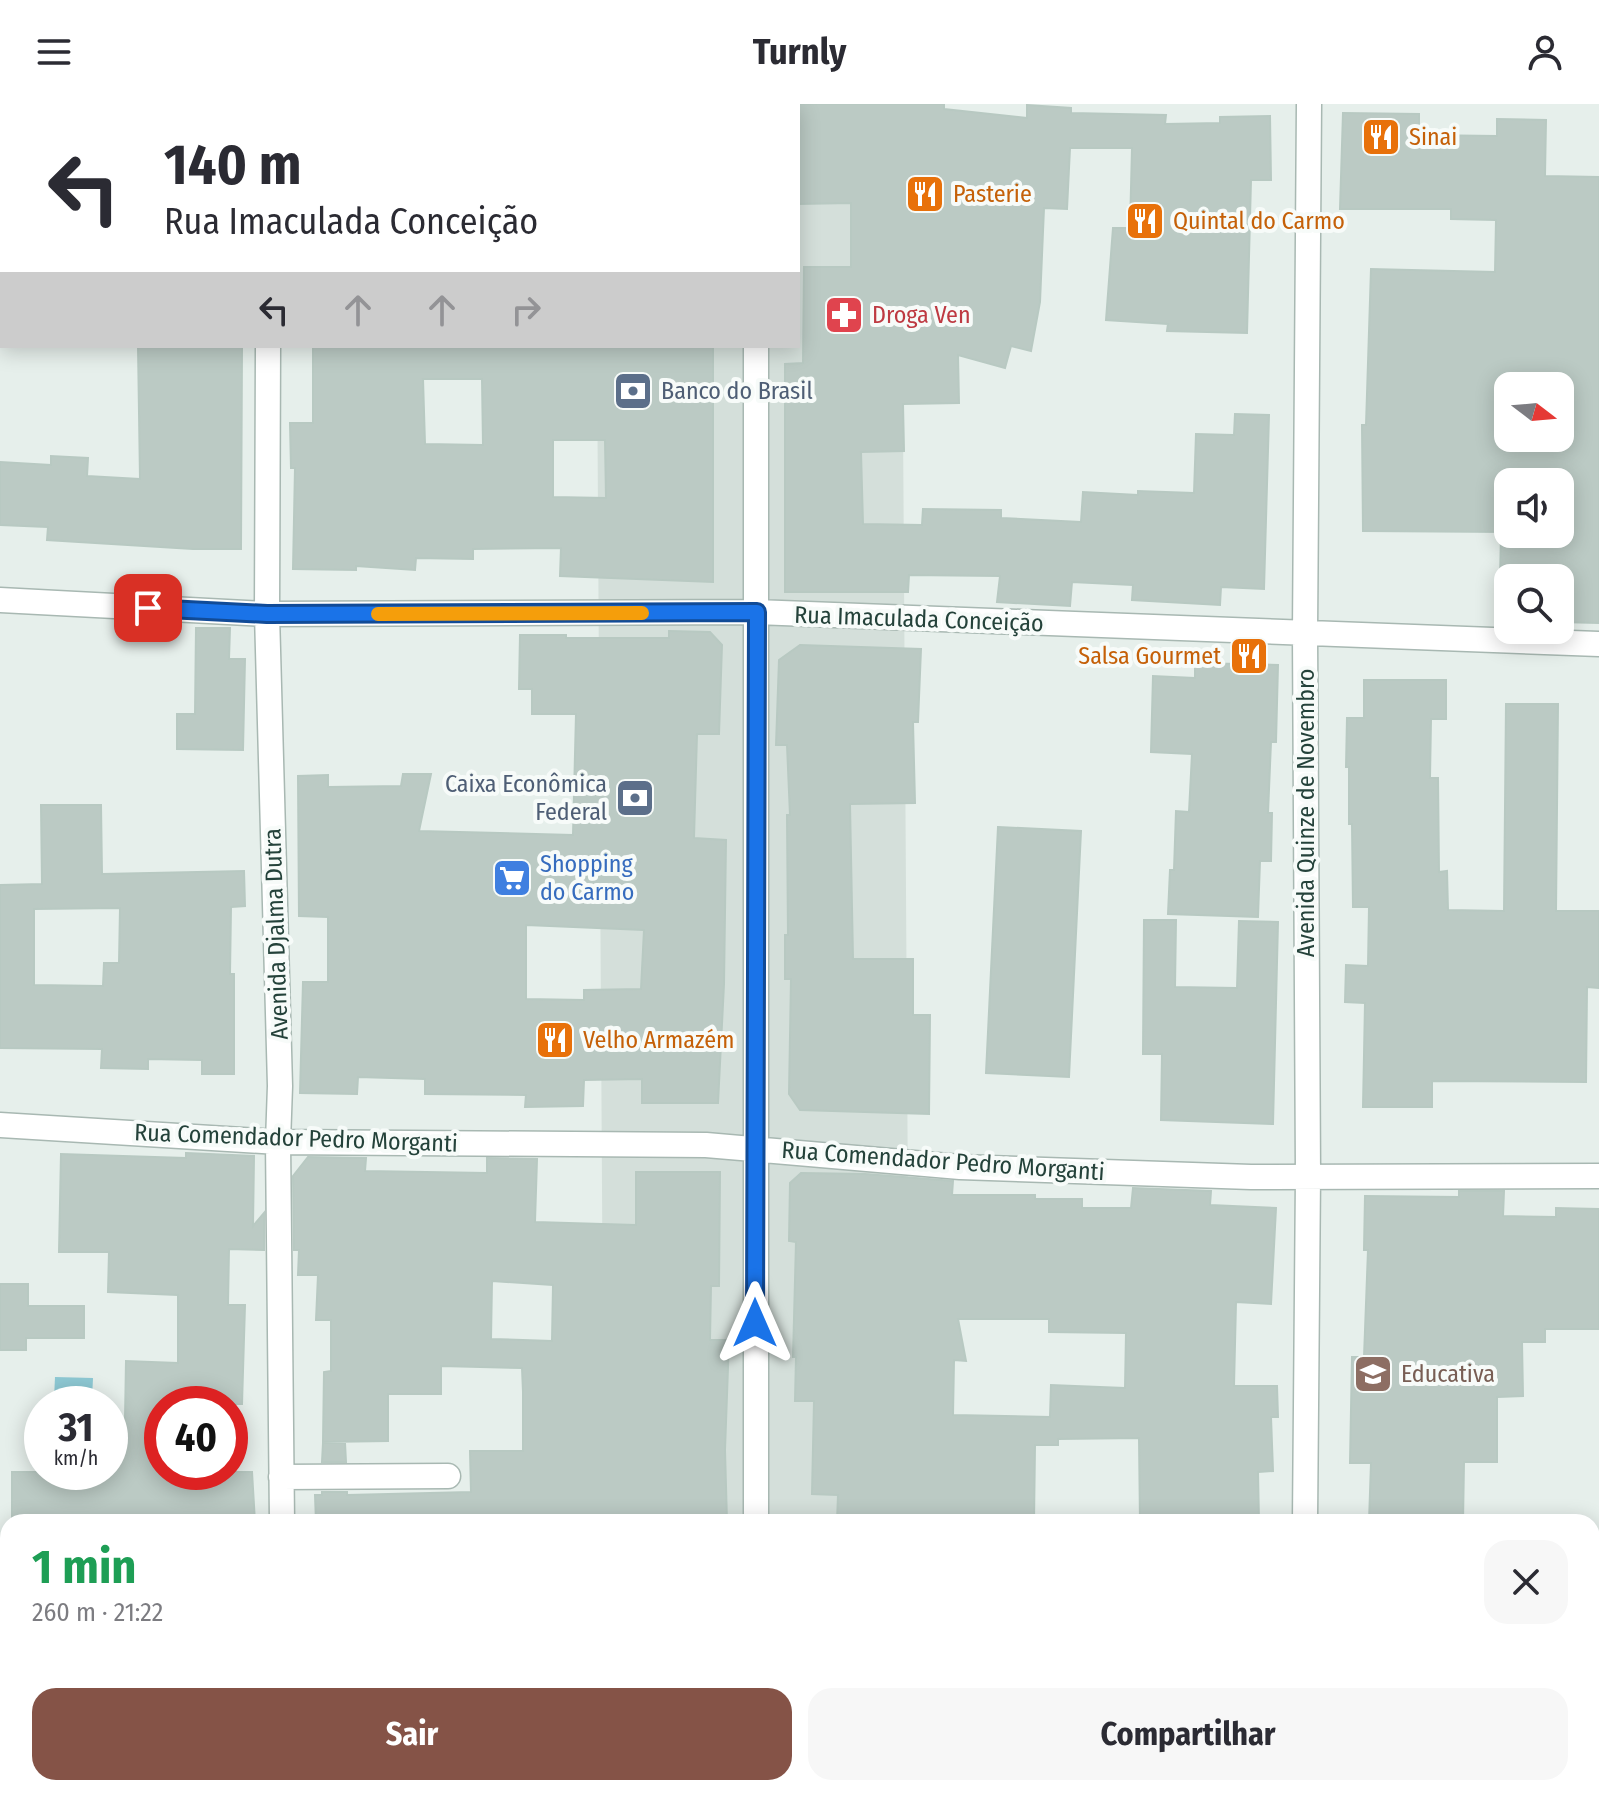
<!DOCTYPE html>
<html lang="pt">
<head>
<meta charset="utf-8">
<style>
	body { margin:0; font-family:"Fira Sans Condensed",sans-serif; background:#f7f7f7; color:#2b2b33; height:100vh; display:flex; flex-direction:column; font-size:30px; white-space:nowrap }
	* { box-sizing:border-box; margin:0 }
	p { font-size:26px; color:#7c7c81 }
	.icon { flex:none; width:44px; height:44px; fill:none; stroke:currentColor; stroke-width:2; stroke-linecap:round; stroke-linejoin:round }
	.map { position:relative; flex:1; overflow:hidden }
	.panel { position:absolute; left:0px; top:1410px; width:1600px; height:282px; display:flex; flex-direction:column; background:#fff; border-radius:24px 24px 0 0; box-shadow:0 4px 20px #0003 }
	.panel>* { flex:none }
	.top-card { position:absolute; left:0px; top:0px; width:800px; height:244px; box-shadow:0 4px 20px #0003; background:#fff; color:#2b2b33; overflow:hidden }
	.needle { width:52px; rotate:106deg }
	.controls { position:absolute; left:1494px; top:268px; display:grid; gap:16px }
	.controls a { display:grid; place-items:center; width:80px; height:80px; border-radius:16px; background:#fff; box-shadow:0 4px 20px #0003; font-size:40px }
	.speed { position:absolute; left:24px; top:1282px; display:flex; gap:16px; font-size:40px; font-weight:700; text-align:center }
	.speed>* { display:grid; place-content:center; width:104px; height:104px; border-radius:50%; background:#fff; box-shadow:0 4px 20px #0003; line-height:1 }
	.speed small { font-size:20px; font-weight:400 }
	.speed .limit { border:12px solid #d22; background:#fff; color:#111 }
	.pin { position:absolute; display:grid; place-items:center; width:68px; height:68px; color:#fff; margin:-34px; border-radius:16px; box-shadow:0 4px 12px #0006 }
	.me { position:absolute; width:88px; margin:-44px; rotate:0deg; stroke-linejoin:round; filter:drop-shadow(0 0 6px #0008) }
	.turn { display:flex; align-items:center; gap:28px; height:168px; padding:0 32px; font-size:36px }
	.turn .icon { width:104px; height:104px; stroke-width:2.5 }
	.turn b { display:block; font-size:56px; line-height:68px }
	.lanes { display:flex; align-items:center; height:76px; padding:0 32px; background:#0003; justify-content:center; gap:40px; direction:ltr }
	.lanes .off { opacity:.35 }
	.round { display:grid; place-items:center; flex:none; width:84px; height:84px; border-radius:24px; background:#f7f7f7 }
	.head { display:flex; align-items:center; justify-content:space-between; height:136px; padding:0 32px }
	h1 { font-size:48px; font-weight:700; line-height:60px; color:#1e9e55 }
	.action { display:flex; gap:16px; margin-top:auto; padding:16px 32px }
	.action a { flex:1; height:92px; border-radius:24px; background:#855347; color:#fff; font-size:32px; font-weight:700; line-height:92px; text-align:center }
	.action a+a { background:#f7f7f7; color:#2b2b33 }
	header { display:flex; justify-content:space-between; align-items:center; height:104px; padding:0 32px; background:#fff; font-size:36px; font-weight:700 }
	.map>svg:first-child { display:block }
	.built { fill:#d4dfda }
	.water { fill:#8ec9d4 }
	.building { fill:#bbcac4; stroke:#b8c9c2; stroke-width:2; fill-rule:evenodd }
	.lines { fill:none; stroke-linecap:round; stroke-linejoin:round }
	.minor-casing { stroke:#a8b8b2; stroke-width:27 }
	.minor { stroke:#fff; stroke-width:24 }
	.route-casing { stroke:#114b97; stroke-width:20 }
	.route { stroke:#1a73e8; stroke-width:14 }
	.slow { stroke:#f59e0b; stroke-width:14 }
	.labels { text-anchor:middle; stroke-width:8; stroke-linejoin:round; paint-order:stroke }
	.food-label { font-size:24px; fill:#c56008; stroke:#f7fbf9; text-anchor:start }
	.health-label { font-size:24px; fill:#be3a42; stroke:#f7fbf9; text-anchor:start }
	.service-label { font-size:24px; fill:#4e5e75; stroke:#f7fbf9; text-anchor:start }
	.street-label { font-size:24px; fill:#24423a; stroke:#f7fbf9 }
	.shop-label { font-size:24px; fill:#366cbe; stroke:#f7fbf9; text-anchor:start }
	.education-label { font-size:24px; fill:#785e54; stroke:#f7fbf9; text-anchor:start }
</style>
</head>
<body>
<header><svg class="icon" aria-label="menu" viewBox="0 0 24 24"><path d="M4 6h16M4 12h16M4 18h16"/></svg>Turnly<svg class="icon" aria-label="person" viewBox="0 0 24 24"><circle cx="12" cy="8" r="4"/><path d="M4 21q1-7 8-7t8 7"/></svg></header>
<div class="map">
<svg width="1599" height="1691" viewBox="0 0 1599 1691">
	<rect width="100%" height="100%" fill="#e6efeb"/>
	<path class="built" d="M596 0H901L910 1418H604L597 242H798V2Z
		M606 1684H911V1691H606Z"/>
	<path class="water" d="M55 1273 93 1274 92 1296 54 1295Z"/>
	<path class="building" d="M798 0H944V5L1027 14V1L1071 4V9L1166 11 1165 20 1220 19V13L1270 12 1271 76H1251L1247 229 1167 227 1168 220 1106 216 1113 124H1130L1132 44H1070L1067 105 1044 104 1040 198 1031 247 1011 242 1005 264 958 251 959 299 903 300 904 347 861 348 863 420 922 421 923 405 1001 406V414L1081 418 1083 388 1138 391V387L1194 389 1196 330 1234 331 1235 310 1269 311 1264 485 1221 483 1220 501 1132 496 1133 481 1072 478 1070 502 997 498 1000 472 909 471 908 488H785V260L803 259 804 163H851V99L798 100Z
		M1343 9 1419 10V31L1497 32V15L1546 16 1545 72 1599 73V519L1560 518V474H1500L1501 430H1560V378H1508V428L1363 427 1362 321H1366L1371 165 1495 168 1496 116 1451 115V105H1340ZM1508 282H1560V334H1508Z
		M138 242H242L241 445H193L47 436 48 423 0 421V358L51 361V352L88 354 87 372 140 375Z
		M313 242H713V478L560 472 561 444 473 445V455L416 454 415 466 356 462V466L293 465 295 364H291L290 319H313ZM423 275H482L483 341 425 340ZM553 336H605L606 394 553 393Z
		M196 524H230L229 555H245L243 646 177 645V610H195Z
		M669 527 710 528 722 541 719 630H697L694 734 726 736 724 880 718 999H642V975L584 976 583 1002 525 1003 526 991 425 990V975L358 973 357 990 300 989 303 878H328V813L299 812 298 672 328 671V683L401 682 403 670H431L419 727 573 731 576 610H532V585H519L520 531H566V534H669ZM526 821 644 826 641 885 584 886V896L526 895Z
		M800 541 921 545 918 618H913L915 699 850 700 853 855H913V911H930L929 1010 800 1006 789 990 791 875H785V831H788L787 711H790L787 641H776L779 556Z
		M1195 559 1278 561 1276 638H1271L1268 709H1272L1271 757H1260L1258 813 1168 810 1170 766H1174L1176 707 1189 708 1192 650 1151 648 1153 572 1195 574Z
		M1364 576H1446V615H1431L1430 674H1438L1439 768 1447 767 1448 806 1504 807 1506 600H1558L1556 807H1599V884L1587 883 1586 978 1432 977V1003H1363L1365 899 1345 898 1346 861 1368 862 1369 803H1353L1352 720H1349V663H1346L1347 614H1364Z
		M41 701H101L102 770 244 767 245 802 231 803 230 870H234V970H202V956L148 955V965L101 964 102 945 0 944V781L42 780ZM120 804 119 859H104L103 882 34 881V805Z
		M998 723 1081 727 1069 973 986 969Z
		M1144 816H1176L1175 883 1237 884 1239 817 1278 818 1273 1020 1161 1016 1162 950H1143Z
		M186 1049 254 1052 253 1122 264 1109V1146L229 1145 228 1201H245L242 1300H162V1308H156L157 1368H252L255 1418H12V1368H110V1315H125L126 1257 178 1259V1191L108 1188 109 1148H59L61 1050 186 1054Z
		M308 1053 366 1054 365 1067 487 1069V1054L537 1055 535 1118 636 1121V1068H720L719 1182H711L710 1236H729L725 1346 727 1418H316L315 1391H322V1388H347V1391L471 1388 470 1347H523V1288L522 1264 441 1262V1290H388V1337L323 1338 324 1268 331 1267V1216H316L318 1171H298L299 1146H294L293 1072ZM492 1177 553 1181 552 1237 491 1235Z
		M801 1069 865 1070 953 1077 952 1091H1035V1095H1082V1104H1131L1133 1084 1211 1087 1210 1101 1276 1104 1271 1200 1236 1198 1234 1282H1277L1278 1313H1271L1273 1367 1258 1368 1259 1418H1140L1139 1334 1058 1335V1341H1035L1034 1418H837L838 1391 812 1390 814 1297H795L796 1253H793L796 1138 789 1137 790 1079ZM958 1215H1049V1228L1126 1229 1125 1284 1051 1281 1050 1313 953 1311 954 1256 966 1257Z
		M1459 1087H1504L1503 1112 1556 1113V1104L1599 1105V1225H1545V1238H1522L1523 1292 1497 1293V1358H1464L1463 1418H1369L1371 1359H1350L1352 1253H1364L1368 1146H1364L1365 1092 1459 1093Z
		M0 1180H28V1202H84V1234H26V1246H0Z
		M323 1339H345L346 1358H322Z"/>
	<g class="lines">
		<g class="minor-casing">
			<path id="minor" d="M269 2V0
				M760 2V0
				M268 242 267 510 280 982 278 1038 282 1418
				M756 242V1418
				M0 496 267 510 757 508 1599 540
				M0 1021 278 1038 706 1041 960 1063 1251 1073 1599 1072
				M281 1373 448 1372
				M1305 1418 1308 1071 1305 529 1309 0
				M0 1613H8
				M284 1684V1691
				M759 1684V1691
				M1303 1684V1691"/>
		</g>
		<use href="#minor" class="minor"/>
	</g>
	<g class="lines">
		<g class="route-casing">
			<path id="route" d="M148 504 267 510 757 508 755 1219"/>
		</g>
		<use href="#route" class="route"/>
		<path class="slow" d="M378 510 642 509"/>
	</g>
	<defs>
		<g id="restaurant-square" transform="scale(2)"><rect x="-9" y="-9" width="18" height="18" rx="4" fill="#e8710a" stroke="#f7fbf9"/><path d="M-5-6h1v4h1v-4h1v4h1v-4h1v5L-1.5 .5V6h-2V.5L-5-1ZM5-6V6H3V1.5H1.5Q1.5-4 5-6Z" fill="#fff"/></g>
		<g id="pharmacy-square" transform="scale(2)"><rect x="-9" y="-9" width="18" height="18" rx="4" fill="#e0444e" stroke="#f7fbf9"/><path d="M-2-6h4v4h4v4h-4v4h-4v-4h-4v-4h4Z" fill="#fff"/></g>
		<g id="bank-square" transform="scale(2)"><rect x="-9" y="-9" width="18" height="18" rx="4" fill="#5c6f8a" stroke="#f7fbf9"/><path d="M-6-4H6V4H-6ZM0-2.3a2.3 2.3 0 1 0 0 4.6a2.3 2.3 0 1 0 0-4.6Z" fill="#fff"/></g>
		<g id="supermarket-square" transform="scale(2)"><rect x="-9" y="-9" width="18" height="18" rx="4" fill="#3f7fe0" stroke="#f7fbf9"/><path d="M-6-5.5h2.5l.6 2H6L4.5 2H-2.5L-4.4-4H-6ZM-1.5 3.2a1.3 1.3 0 1 0 .1 0ZM3 3.2a1.3 1.3 0 1 0 .1 0Z" fill="#fff"/></g>
		<g id="school-square" transform="scale(2)"><rect x="-9" y="-9" width="18" height="18" rx="4" fill="#8d6e63" stroke="#f7fbf9"/><path d="M0-5L7-2L0 1L-7-2ZM-4 1L0 2.5L4 1V4Q0 6-4 4Z" fill="#fff"/></g>
	</defs>
	<g fill-rule="evenodd">
		<use href="#restaurant-square" x="1381" y="33"/>
		<use href="#restaurant-square" x="925" y="90"/>
		<use href="#restaurant-square" x="1145" y="117"/>
		<use href="#pharmacy-square" x="844" y="211"/>
		<use href="#bank-square" x="633" y="287"/>
		<use href="#restaurant-square" x="1249" y="552"/>
		<use href="#bank-square" x="635" y="694"/>
		<use href="#supermarket-square" x="512" y="774"/>
		<use href="#restaurant-square" x="555" y="936"/>
		<use href="#school-square" x="1373" y="1270"/>
	</g>
	<g class="labels">
		<g class="food-label">
			<text x="1409" y="41">Sinai</text>
			<text x="953" y="98">Pasterie</text>
			<text x="1173" y="125">Quintal do Carmo</text>
			<text x="1221" y="560" text-anchor="end">Salsa Gourmet</text>
			<text x="583" y="944">Velho Armazém</text>
		</g>
		<g class="health-label">
			<text x="872" y="219">Droga Ven</text>
		</g>
		<g class="service-label">
			<text x="661" y="295">Banco do Brasil</text>
			<text x="607" y="688" text-anchor="end">Caixa Econômica<tspan x="607" dy="28">Federal</tspan></text>
		</g>
		<g class="street-label">
			<text transform="translate(919 515) rotate(2)" y="8">Rua Imaculada Conceição</text>
			<text transform="translate(1306 709) rotate(-90)" y="8">Avenida Quinze de Novembro</text>
			<text transform="translate(276 830) rotate(-92)" y="8">Avenida Djalma Dutra</text>
			<text transform="translate(296 1034) rotate(2)" y="8">Rua Comendador Pedro Morganti</text>
			<text transform="translate(943 1057) rotate(4)" y="8">Rua Comendador Pedro Morganti</text>
		</g>
		<g class="shop-label">
			<text x="540" y="768">Shopping<tspan x="540" dy="28">do Carmo</tspan></text>
		</g>
		<g class="education-label">
			<text x="1401" y="1278">Educativa</text>
		</g>
	</g>
</svg>
<div class="controls">
<a><svg class="needle" viewBox="-14 -14 28 28"><path d="M0-13l5 13h-10z" fill="#e53935"/><path d="M0 13l5-13h-10z" fill="#7c7c81"/></svg></a>
<a><svg class="icon" aria-label="sound" viewBox="0 0 24 24"><path d="M4 9h4l5-4v14l-5-4H4zM17 9q2 3 0 6"/></svg></a>
<a><svg class="icon" aria-label="search" viewBox="0 0 24 24"><circle cx="10" cy="10" r="6"/><path d="M15 15l6 6"/></svg></a>
</div>
<div class="speed"><div>31<small>km/h</small></div><div class="limit">40</div></div>
<div class="pin" style="left:148px;top:504px;background:#d93025"><svg class="icon" aria-label="arrive" viewBox="0 0 24 24"><path d="M6 21V4h12l-3 4 3 4H6"/></svg></div>
<svg class="me" style="left:755px;top:1219px" viewBox="-20 -20 40 40"><path d="M0-17L14 15 0 8-14 15z" fill="#1a73e8" stroke="#fff" stroke-width="4"/></svg>
<div class="top-card">
<div class="turn"><svg class="icon" aria-label="left" viewBox="0 0 24 24"><path d="M17 20v-9H6M10 6l-5 5 5 5"/></svg><div><b>140 m</b>Rua Imaculada Conceição</div></div>
<div class="lanes"><svg class="icon" aria-label="left" viewBox="0 0 24 24"><path d="M17 20v-9H6M10 6l-5 5 5 5"/></svg><svg class="icon off" aria-label="ahead" viewBox="0 0 24 24"><path d="M12 20V5M6 11l6-6 6 6"/></svg><svg class="icon off" aria-label="ahead" viewBox="0 0 24 24"><path d="M12 20V5M6 11l6-6 6 6"/></svg><svg class="icon off" aria-label="right" viewBox="0 0 24 24"><path d="M7 20v-9h11M14 6l5 5-5 5"/></svg></div>
</div>
<section class="panel">
<div class="head"><div><h1>1 min</h1><p>260 m · 21:22</p></div><a class="round"><svg class="icon" aria-label="close" viewBox="0 0 24 24"><path d="M6 6l12 12M18 6L6 18"/></svg></a></div>
<div class="action"><a>Sair</a><a>Compartilhar</a></div>
</section>
</div>
</body>
</html>
